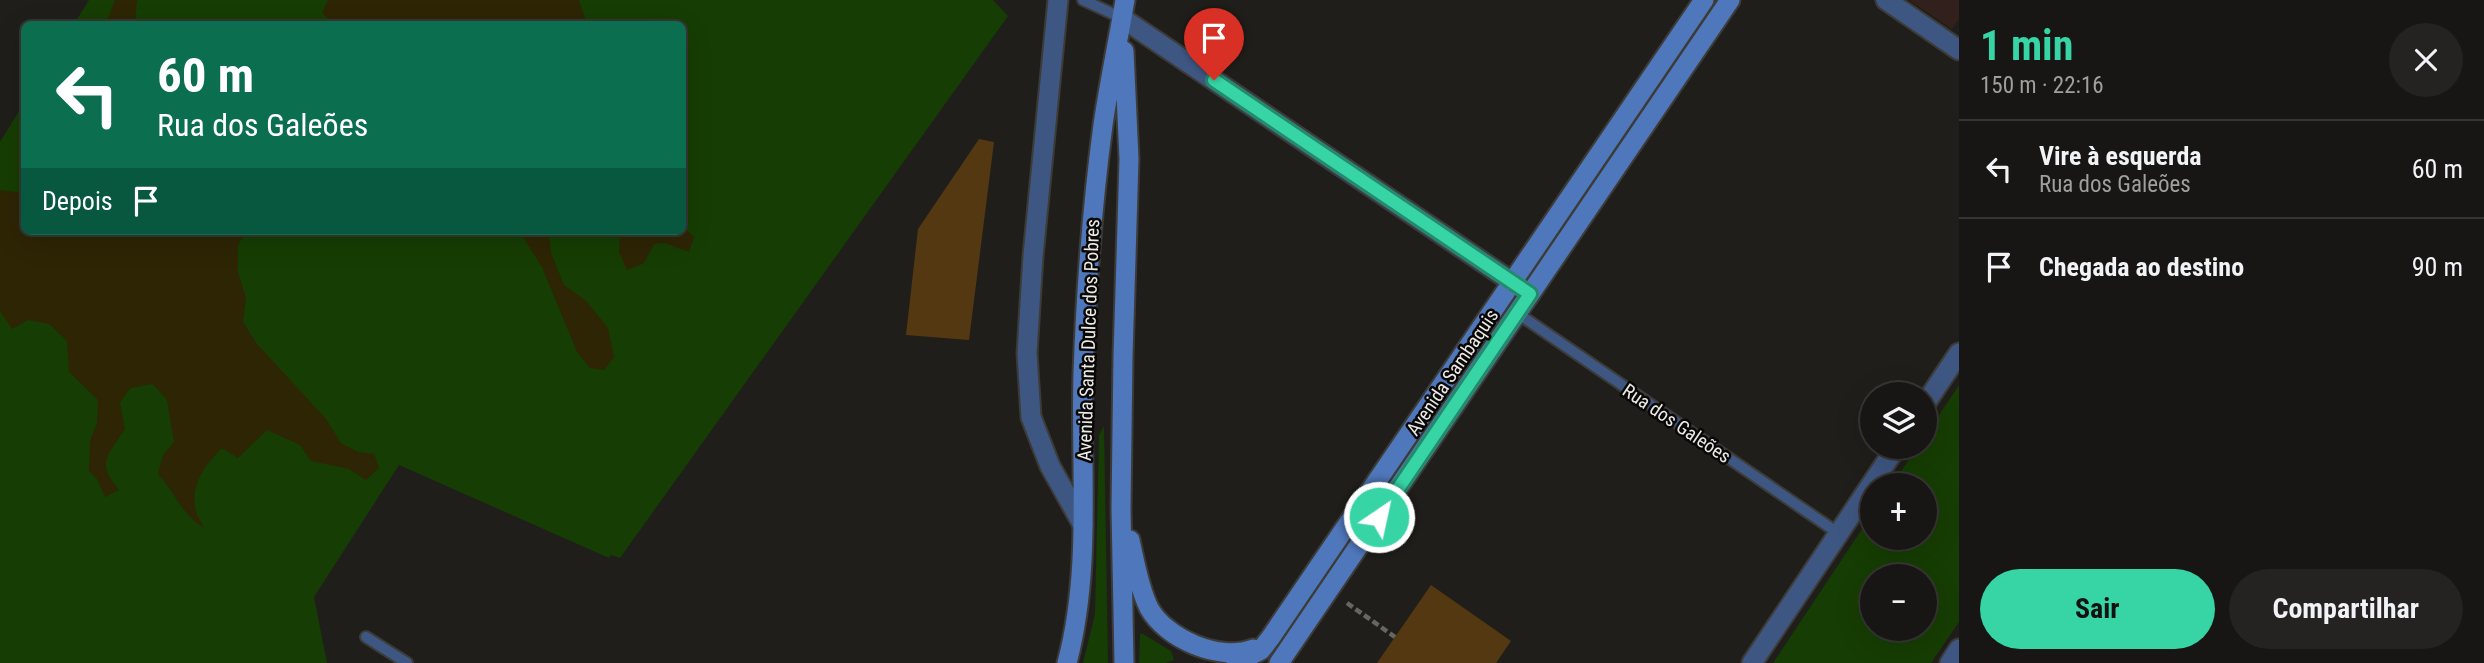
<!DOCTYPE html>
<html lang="pt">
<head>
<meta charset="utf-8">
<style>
	body { margin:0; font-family:"Roboto Condensed",sans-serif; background:#252322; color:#f1f3f6; height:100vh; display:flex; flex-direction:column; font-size:26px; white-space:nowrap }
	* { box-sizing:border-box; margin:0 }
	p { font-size:23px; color:#9f9fa0 }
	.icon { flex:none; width:38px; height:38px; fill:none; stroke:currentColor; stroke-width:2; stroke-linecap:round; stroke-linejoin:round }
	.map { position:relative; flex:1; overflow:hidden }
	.sheet { display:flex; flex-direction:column; background:#181614; width:525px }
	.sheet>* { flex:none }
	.top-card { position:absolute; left:21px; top:21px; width:665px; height:214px; border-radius:10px; box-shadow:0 7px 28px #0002,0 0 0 2px #363534; background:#0b6e4f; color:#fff; overflow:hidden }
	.buttons { position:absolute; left:1860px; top:382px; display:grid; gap:14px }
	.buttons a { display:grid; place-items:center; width:77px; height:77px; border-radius:50%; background:#181614; box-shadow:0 7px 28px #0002,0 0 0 2px #363534; font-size:35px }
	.pin { position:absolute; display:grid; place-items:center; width:60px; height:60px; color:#fff; margin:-72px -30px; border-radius:50% 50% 50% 0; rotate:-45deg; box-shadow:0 0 7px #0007 }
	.pin .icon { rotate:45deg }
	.me { position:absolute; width:77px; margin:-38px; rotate:34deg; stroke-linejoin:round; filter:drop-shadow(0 0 5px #0008) }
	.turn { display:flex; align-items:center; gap:24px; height:147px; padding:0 21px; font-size:32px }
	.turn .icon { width:91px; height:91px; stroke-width:2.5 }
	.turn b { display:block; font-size:49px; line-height:60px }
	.then { display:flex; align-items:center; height:66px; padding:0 21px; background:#0003; gap:14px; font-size:26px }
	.round { display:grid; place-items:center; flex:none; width:74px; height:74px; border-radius:37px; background:#252322 }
	.headline { display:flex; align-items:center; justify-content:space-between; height:119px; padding:0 21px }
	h1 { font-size:42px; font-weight:700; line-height:52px; color:#37d4a6 }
	.action { display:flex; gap:14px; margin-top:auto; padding:14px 21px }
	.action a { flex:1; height:80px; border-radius:42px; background:#37d4a6; color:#111; font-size:28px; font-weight:700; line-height:80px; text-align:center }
	.action a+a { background:#252322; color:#f1f3f6 }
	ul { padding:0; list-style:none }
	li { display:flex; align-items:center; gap:21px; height:98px; padding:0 21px; border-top:2px solid #363534 }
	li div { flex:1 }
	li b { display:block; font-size:26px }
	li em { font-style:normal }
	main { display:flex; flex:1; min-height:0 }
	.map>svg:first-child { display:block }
	.education { fill:#32201c }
	.green { fill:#163d03; fill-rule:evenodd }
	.sand { fill:#2d2504 }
	.building { fill:#543812 }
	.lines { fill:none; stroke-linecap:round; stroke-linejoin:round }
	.service-casing { stroke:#3c3b37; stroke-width:14 }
	.minor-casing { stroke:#3c3b37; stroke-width:23 }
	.secondary-casing { stroke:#3c3b37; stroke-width:23 }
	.path { stroke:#676662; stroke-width:4.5; stroke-dasharray:7 3.5; stroke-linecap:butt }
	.service { stroke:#3e5782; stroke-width:10 }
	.minor { stroke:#3e5782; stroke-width:19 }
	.secondary { stroke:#4f77bb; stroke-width:19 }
	.route-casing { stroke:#248a6c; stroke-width:18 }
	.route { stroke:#37d4a6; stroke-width:12 }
	.labels { text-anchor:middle; stroke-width:5; stroke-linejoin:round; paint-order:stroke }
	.street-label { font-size:19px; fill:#ebeae7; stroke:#090807 }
</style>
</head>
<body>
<main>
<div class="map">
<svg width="1959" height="663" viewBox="0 0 1959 663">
	<rect width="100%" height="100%" fill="#201e1a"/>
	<path class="education" d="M1909 0H1959V19L1952 29Z"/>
	<path class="green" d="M89 0H993L1008 16 620 558 611 555 609 558 399 465 314 597 327 663H0V142L24 103V231H682V24H74Z
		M1959 385V622L1931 663H1773L1872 514V537H1925V485H1892L1918 446H1925V436ZM1872 576H1925V628H1872Z
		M1104 426 1108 663H1083L1095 614 1099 435Z
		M1140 634H1143L1171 651 1174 660 1166 663H1139Z"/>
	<path class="sand" d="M115 0H137L135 24H106Z
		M328 0H579L587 24H334L322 13Z
		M0 190 24 193V231H202V234L205 231H247L238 245V272L246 298 243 322 257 344 326 419 341 443 358 452 374 454 379 468 366 480 349 469 311 461 300 445 267 430 238 458 222 448C206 464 191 483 195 507 196 514 201 522 204 528 180 513 176 493 158 474L163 455 174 442 167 400 153 384 130 388 120 403 125 429C108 456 95 462 119 490L105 497 97 479 89 471 90 441 97 423 98 400 69 372 67 341 49 324 28 320 12 329 0 311Z
		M683 226 694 237 689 252 665 243 654 244 644 263 627 270 619 252 620 231H682Z
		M516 231H549L551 253 564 285 585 300 608 328 614 357 604 370 590 368 577 352 542 267 521 234Z"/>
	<path class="building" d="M979 139 994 142 969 340 906 335 918 229Z
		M1431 585 1511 641 1496 663H1377Z"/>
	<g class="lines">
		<g class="service-casing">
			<path id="service" d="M1083 0 1122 18
				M1517 313 1838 533
				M366 637 407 663"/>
		</g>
		<g class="minor-casing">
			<path id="minor" d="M1058 0 1033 256 1027 353 1031 417 1050 466 1083 525
				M1886 0 1959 50
				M1122 18 1530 294
				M1925 404 1959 353
				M1752 663 1897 446
				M1950 663 1959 649"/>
		</g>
		<g class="secondary-casing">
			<path id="secondary" d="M1124 51 1129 159 1123 356 1121 509 1124 663
				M1130 540C1135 562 1139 588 1149 608 1166 639 1220 662 1253 649
				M1067 663C1092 569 1080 469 1083 373 1086 290 1092 207 1103 125 1109 83 1118 42 1125 0
				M1236 663 1261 650 1271 637 1704 0
				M1279 663 1730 0"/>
		</g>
		<path class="path" d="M1347 603 1395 637"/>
		<use href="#service" class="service"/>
		<use href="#minor" class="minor"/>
		<use href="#secondary" class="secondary"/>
	</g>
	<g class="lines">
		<g class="route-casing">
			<path id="route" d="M1214 80 1530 294 1379 517"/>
		</g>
		<use href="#route" class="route"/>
	</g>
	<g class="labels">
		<g class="street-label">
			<text transform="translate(1088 340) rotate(-88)" y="7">Avenida Santa Dulce dos Pobres</text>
			<text transform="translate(1452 372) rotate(-56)" y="7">Avenida Sambaquis</text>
			<text transform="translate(1677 423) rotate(34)" y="7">Rua dos Galeões</text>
		</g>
	</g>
</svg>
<div class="buttons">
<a><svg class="icon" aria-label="layers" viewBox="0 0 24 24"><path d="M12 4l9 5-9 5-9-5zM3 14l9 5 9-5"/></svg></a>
<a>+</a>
<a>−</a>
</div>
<div class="pin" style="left:1214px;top:80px;background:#d93025"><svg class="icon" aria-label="arrive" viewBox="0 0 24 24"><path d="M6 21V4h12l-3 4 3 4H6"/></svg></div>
<svg class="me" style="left:1379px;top:517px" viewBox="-20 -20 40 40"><circle r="17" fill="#37d4a6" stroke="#fff" stroke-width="3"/><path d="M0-11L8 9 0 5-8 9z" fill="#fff"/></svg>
<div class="top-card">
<div class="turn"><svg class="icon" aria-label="left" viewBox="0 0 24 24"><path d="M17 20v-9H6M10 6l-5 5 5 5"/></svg><div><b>60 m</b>Rua dos Galeões</div></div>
<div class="then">Depois<svg class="icon" aria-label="arrive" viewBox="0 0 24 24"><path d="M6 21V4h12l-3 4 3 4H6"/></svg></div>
</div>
</div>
<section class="sheet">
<div class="headline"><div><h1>1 min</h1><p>150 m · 22:16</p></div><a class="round"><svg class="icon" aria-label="close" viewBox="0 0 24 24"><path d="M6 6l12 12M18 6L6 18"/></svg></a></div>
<ul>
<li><svg class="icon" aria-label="left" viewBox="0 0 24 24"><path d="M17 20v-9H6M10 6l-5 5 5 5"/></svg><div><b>Vire à esquerda</b><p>Rua dos Galeões</p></div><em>60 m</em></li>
<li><svg class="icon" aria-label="arrive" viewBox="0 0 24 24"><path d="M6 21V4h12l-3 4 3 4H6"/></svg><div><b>Chegada ao destino</b></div><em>90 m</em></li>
</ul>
<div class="action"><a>Sair</a><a>Compartilhar</a></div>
</section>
</main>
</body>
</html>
